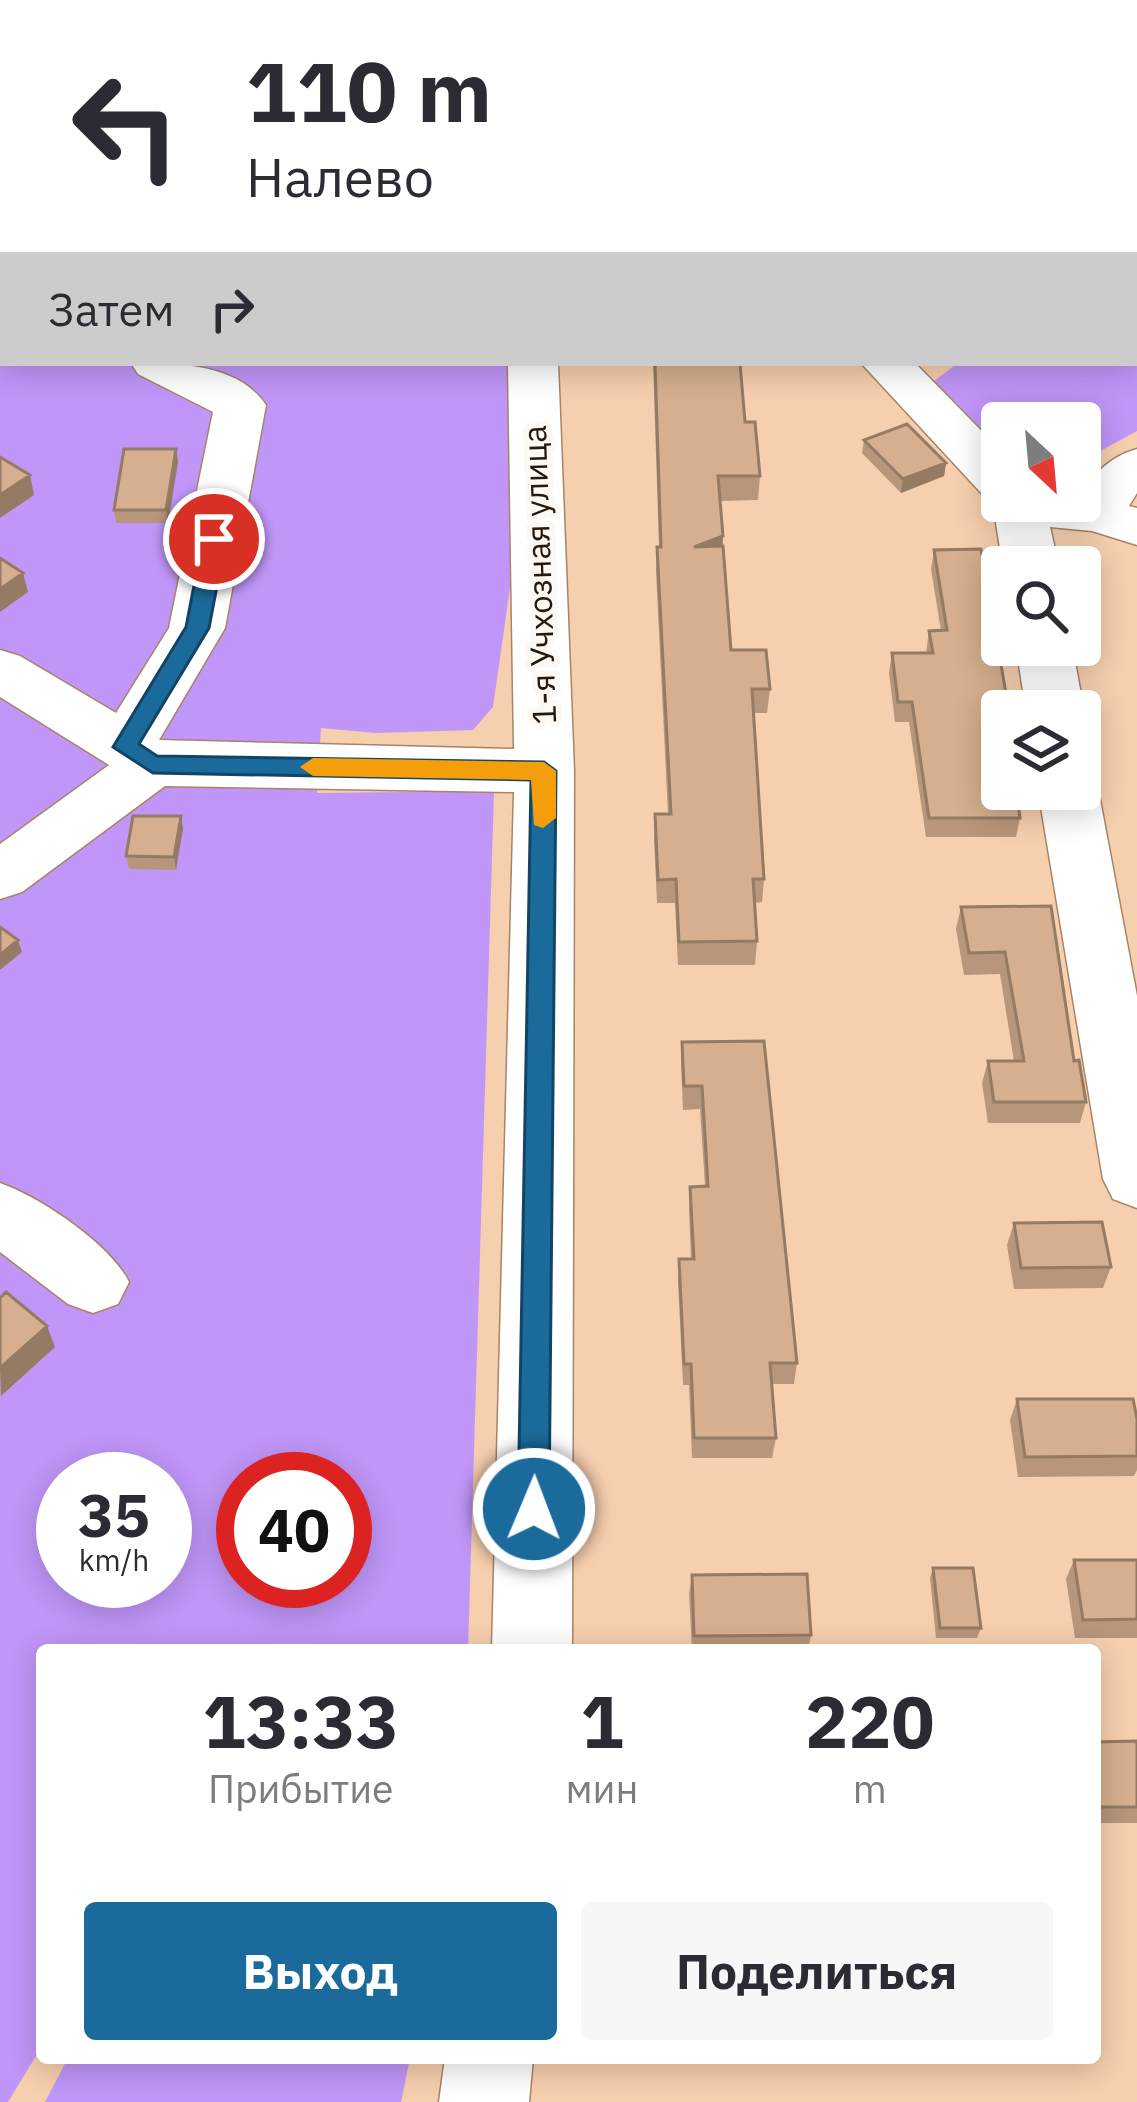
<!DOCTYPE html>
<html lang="ru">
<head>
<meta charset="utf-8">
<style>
	body { margin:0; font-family:"IBM Plex Sans",sans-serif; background:#f7f7f7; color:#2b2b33; height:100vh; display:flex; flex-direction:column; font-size:45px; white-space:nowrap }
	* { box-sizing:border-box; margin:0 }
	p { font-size:39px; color:#7c7c81 }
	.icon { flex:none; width:66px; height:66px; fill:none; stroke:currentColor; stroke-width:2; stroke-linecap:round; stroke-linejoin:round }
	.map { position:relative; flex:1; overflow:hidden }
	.drawer { position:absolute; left:36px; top:1644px; width:1065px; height:420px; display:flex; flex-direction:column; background:#fff; border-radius:12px; box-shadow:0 6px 30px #0003 }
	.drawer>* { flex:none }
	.banner { position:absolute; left:0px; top:0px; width:1137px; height:366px; box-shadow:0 6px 30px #0003; background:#fff; color:#2b2b33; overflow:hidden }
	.needle { width:78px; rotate:154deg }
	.fabs { position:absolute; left:981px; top:402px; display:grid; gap:24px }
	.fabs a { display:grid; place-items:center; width:120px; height:120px; border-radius:12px; background:#fff; box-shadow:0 6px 30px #0003; font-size:60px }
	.speed { position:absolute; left:36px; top:1452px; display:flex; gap:24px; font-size:60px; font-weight:700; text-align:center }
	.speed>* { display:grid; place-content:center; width:156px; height:156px; border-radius:50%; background:#fff; box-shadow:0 6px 30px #0003; line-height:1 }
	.speed small { font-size:30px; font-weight:400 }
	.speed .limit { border:18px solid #d22; background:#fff; color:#111 }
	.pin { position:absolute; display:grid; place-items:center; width:102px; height:102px; color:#fff; margin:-51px; border:6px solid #fff; border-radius:50%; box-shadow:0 3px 12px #0007 }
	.me { position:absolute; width:132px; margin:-66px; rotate:1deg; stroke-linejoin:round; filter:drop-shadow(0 0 9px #0008) }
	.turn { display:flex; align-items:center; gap:42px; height:252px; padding:0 48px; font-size:54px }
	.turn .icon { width:156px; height:156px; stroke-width:2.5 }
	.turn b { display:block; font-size:84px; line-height:102px }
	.then { display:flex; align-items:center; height:114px; padding:0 48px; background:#0003; gap:24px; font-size:45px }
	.eta { display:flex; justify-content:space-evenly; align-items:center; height:204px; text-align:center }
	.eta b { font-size:72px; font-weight:700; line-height:84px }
	.action { display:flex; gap:24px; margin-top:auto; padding:24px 48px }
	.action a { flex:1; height:138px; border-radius:12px; background:#1b6a9c; color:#fff; font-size:48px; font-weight:700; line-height:138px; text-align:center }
	.action a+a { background:#f7f7f7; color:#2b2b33 }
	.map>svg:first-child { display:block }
	.green { fill:#c096f9; fill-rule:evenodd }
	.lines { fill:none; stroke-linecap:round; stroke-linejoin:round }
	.minor-casing { stroke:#a88465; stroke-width:3 }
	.minor { fill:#fff; fill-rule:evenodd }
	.wall { fill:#b7967b }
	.shaded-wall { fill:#957a64 }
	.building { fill:#d5af8f; stroke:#957a64; stroke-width:3 }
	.route { fill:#1b6a9c; stroke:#124565; stroke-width:3 }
	.slow { fill:#f59e0b }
	.labels { text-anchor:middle; stroke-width:12; stroke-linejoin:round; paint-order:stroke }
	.street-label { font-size:33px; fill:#26180b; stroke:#fcf8f4 }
</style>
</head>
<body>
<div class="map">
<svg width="1137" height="2102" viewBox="0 0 1137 2102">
	<rect width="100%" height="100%" fill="#f6cfae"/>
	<path class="green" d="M0 0 463 3H3V363H510L511 581 493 707 473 730 376 733 321 728 317 793 494 791 468 1650H42V2046L8 2102H0ZM63 1479H165V1581H63ZM243 1479H345V1581H243Z
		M511 0H1051L1052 3H513Z
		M1055 0H1137V431L1102 450 1080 480V423H1002V450L934 381 958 363H1134V3Z
		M68 2058H410L401 2102H45Z"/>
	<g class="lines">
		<g class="minor-casing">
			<path id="minor" d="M453 0H497L499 3H455Z
				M3 149V177L0 178V150Z
				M131 363C176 363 238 363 266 405L225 628 159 740 514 749 508 363H558L574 771 572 1650H492L514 792 165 786 22 892 0 899V844L109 765 0 697V650L20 656 116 713 169 628 213 412 138 374Z
				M861 363H915L1002 452V501H1080C1090 477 1108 457 1137 449V493L1129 506 1137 508V545L1092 531 1050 527 1059 567H1003L992 498 983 495Z
				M1016 645H1072L1084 711 1080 718V711H1026Z
				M1080 771 1089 774 1098 789 1137 996V1208L1113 1199 1103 1179 1038 789H1080Z
				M0 1183C40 1197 110 1244 129 1282L118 1304 93 1313 68 1304 0 1252Z
				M445 2058H533L529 2102H439Z"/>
		</g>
		<use href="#minor" class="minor"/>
	</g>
	<path class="wall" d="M653 363H740L745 422 760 476 758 500 720 501 731 650 770 689 767 713H754L764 879 762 902 755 903 757 941 755 965H678L675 903H657L654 839 655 814H668L656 572 657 547H659Z
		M864 440 946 463 944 476 901 493 862 453Z
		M176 449 178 462 168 523H116L114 510Z
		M934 550 1002 711 1020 818 1016 837H926L909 722H895L889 673 892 653H926L929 631H941L931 569Z
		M181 816 183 829 176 870 129 869 126 856Z
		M1051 906 1074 1061 1086 1102 1080 1123H988L982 1083 988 1061H1014L1000 974 964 975 956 929 961 907Z
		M764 1041 797 1363 794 1384H772L776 1438 772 1458H692L689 1385H683L678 1281 679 1259H691L689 1209 690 1187 705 1186 700 1109 683 1110 681 1065 682 1042Z
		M1014 1223 1111 1267 1103 1288 1014 1289 1007 1245Z
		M1017 1399 1137 1419V1470L1134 1476 1018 1477 1010 1420Z
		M1074 1560H1137V1638H1075L1066 1579Z
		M933 1568 981 1628 977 1638H936L930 1578Z
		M692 1575 811 1635 808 1650H692L689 1594Z
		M1137 1741V1823H1095V1742Z"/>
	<path class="shaded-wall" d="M176 449 178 462 168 523 166 510Z
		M946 463 944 476 901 493 903 479Z
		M30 475 34 495 0 518V495Z
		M723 536 721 561 694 547Z
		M23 573 28 592 0 612V589Z
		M181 816 183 829 176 870 174 857Z
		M18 940 22 952 0 970V955Z
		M47 1326 55 1347 1 1396 0 1368Z"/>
	<path class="building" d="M0 217 3 218V255L0 252Z
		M0 286H3V303H0Z
		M655 363H740L745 422H755L760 476H718L723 536 694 547 723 546 731 650H766L770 689H752L764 879H753L757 941 679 942 676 879 658 880 655 814H671L657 547H661Z
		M907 424 946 463 903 479 864 440Z
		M124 449H176L166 510H114Z
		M0 457 30 475 0 495Z
		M981 549 1009 711H1002V789H1016L1020 818H929L912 702H898L892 653H933L929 631 947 630 934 550Z
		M0 558 23 573 0 589Z
		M133 816H181L174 857 126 856Z
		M1051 906 1074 1061 1079 1060 1086 1102H994L988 1061H1024L1005 952 969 953 961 907Z
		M0 927 18 940 0 955Z
		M764 1041 797 1363H770L776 1438H694L691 1364H684L679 1259H694L690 1187 708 1186 702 1086H684L682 1042Z
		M1102 1222 1111 1267 1021 1268 1014 1223Z
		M6 1292 47 1326 0 1368V1298Z
		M1017 1399H1133L1137 1419V1456L1025 1457Z
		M1074 1560H1137V1619L1083 1620Z
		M933 1568H973L981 1628H940Z
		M807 1574 811 1635 694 1636 692 1575Z
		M1137 1741V1807H1095V1742Z"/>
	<path class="route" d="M214 531 226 539 209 628 139 744 157 756 544 762 556 771 549 1509 545 1519 534 1524 523 1519 518 1509 531 780 153 773 113 747 186 627 203 539Z"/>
	<path class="slow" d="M313 758 544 762 556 771V818L543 828 534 825 531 780 313 776 300 767Z"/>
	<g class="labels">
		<g class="street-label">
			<text transform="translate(539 575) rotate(-92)" y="12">1-я Учхозная улица</text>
		</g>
	</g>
</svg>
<div class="fabs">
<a><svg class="needle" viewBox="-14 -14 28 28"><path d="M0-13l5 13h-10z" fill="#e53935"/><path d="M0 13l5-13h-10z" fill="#7c7c81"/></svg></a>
<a><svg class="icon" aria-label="search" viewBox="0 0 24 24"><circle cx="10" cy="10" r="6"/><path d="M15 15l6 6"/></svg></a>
<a><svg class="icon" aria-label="layers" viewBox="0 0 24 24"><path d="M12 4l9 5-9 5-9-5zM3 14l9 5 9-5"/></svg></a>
</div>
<div class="speed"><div>35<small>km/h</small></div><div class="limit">40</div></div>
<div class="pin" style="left:214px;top:539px;background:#d93025"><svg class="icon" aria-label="arrive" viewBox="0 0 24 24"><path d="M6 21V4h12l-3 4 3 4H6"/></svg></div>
<svg class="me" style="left:534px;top:1509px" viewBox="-20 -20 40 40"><circle r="17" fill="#1b6a9c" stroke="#fff" stroke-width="3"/><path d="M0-11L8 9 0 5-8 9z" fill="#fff"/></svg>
<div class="banner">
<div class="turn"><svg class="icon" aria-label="left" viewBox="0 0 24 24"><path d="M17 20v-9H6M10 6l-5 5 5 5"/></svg><div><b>110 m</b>Налево</div></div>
<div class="then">Затем<svg class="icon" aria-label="right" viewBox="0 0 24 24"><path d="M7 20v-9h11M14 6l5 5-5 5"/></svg></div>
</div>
<section class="drawer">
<div class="eta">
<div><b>13:33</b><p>Прибытие</p></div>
<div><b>1</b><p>мин</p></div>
<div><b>220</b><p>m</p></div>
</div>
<div class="action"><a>Выход</a><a>Поделиться</a></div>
</section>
</div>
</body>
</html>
